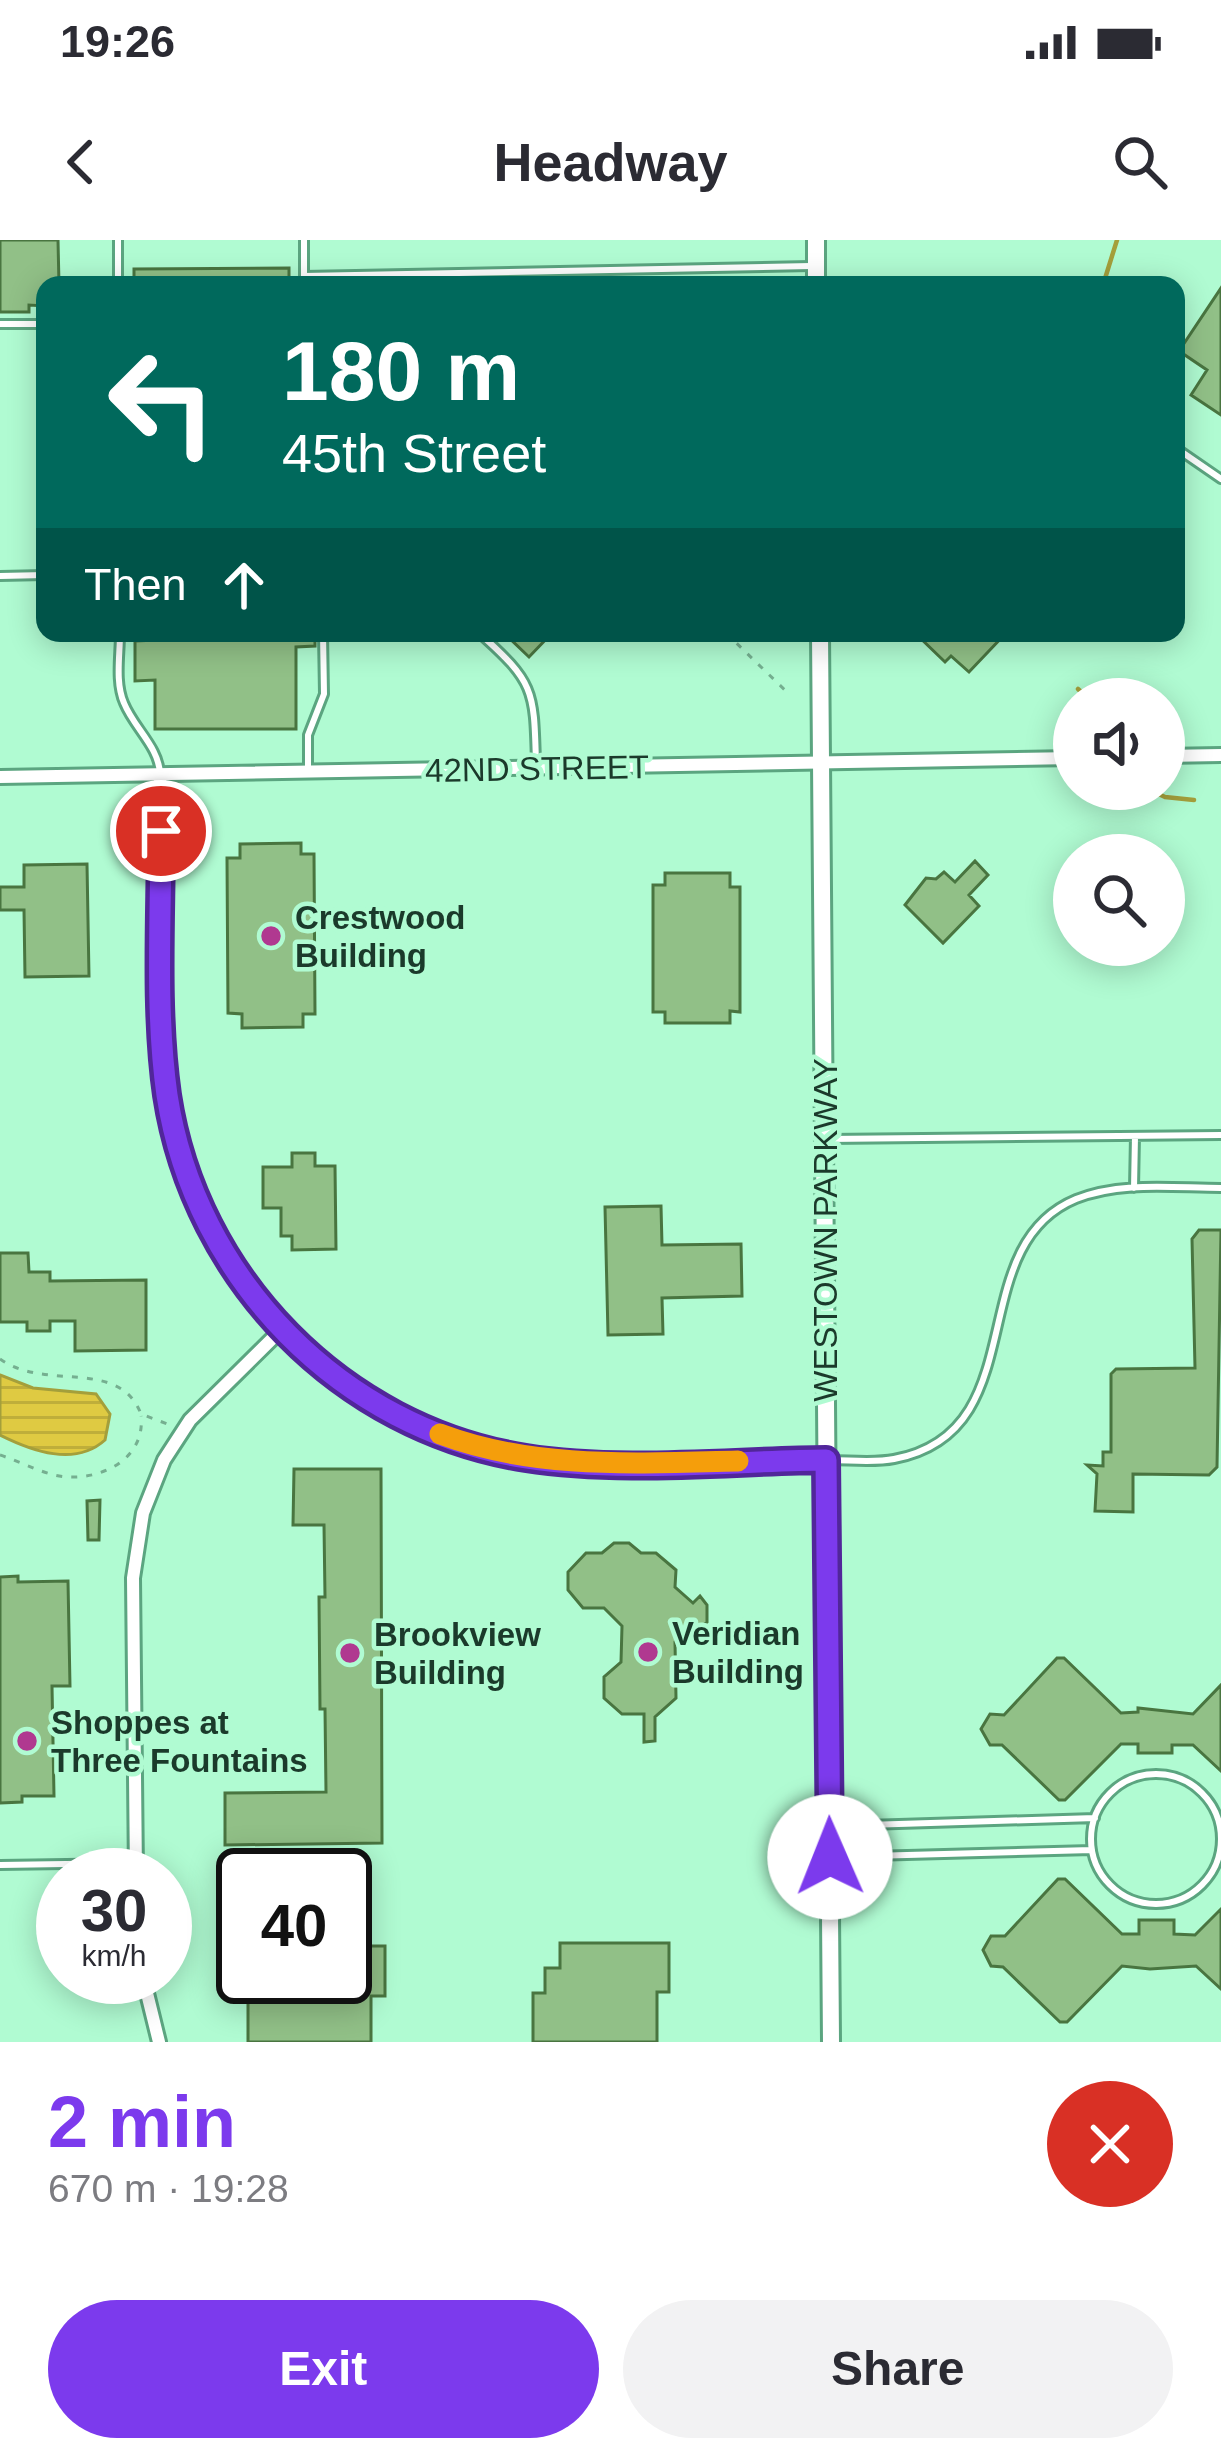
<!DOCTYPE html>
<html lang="en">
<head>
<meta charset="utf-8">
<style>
	body { margin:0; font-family:Helvetica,sans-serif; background:#f2f2f3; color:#2b2b33; height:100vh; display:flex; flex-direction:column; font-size:45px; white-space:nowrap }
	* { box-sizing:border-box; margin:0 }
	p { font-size:39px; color:#7c7c81 }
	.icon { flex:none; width:66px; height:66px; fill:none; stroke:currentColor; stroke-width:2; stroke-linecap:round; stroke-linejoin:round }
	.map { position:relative; height:1802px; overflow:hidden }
	.drawer { display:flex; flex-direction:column; background:#fff; flex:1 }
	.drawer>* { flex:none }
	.guide { position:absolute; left:36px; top:36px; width:1149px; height:366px; border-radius:24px; box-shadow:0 6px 30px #0003; background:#00695c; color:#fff; overflow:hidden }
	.buttons { position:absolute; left:1053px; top:438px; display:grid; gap:24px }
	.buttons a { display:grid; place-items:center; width:132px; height:132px; border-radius:50%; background:#fff; box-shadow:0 6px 30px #0003; font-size:60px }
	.speed { position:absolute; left:36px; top:1608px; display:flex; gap:24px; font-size:60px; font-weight:700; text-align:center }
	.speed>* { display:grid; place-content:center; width:156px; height:156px; border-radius:50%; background:#fff; box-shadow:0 6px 30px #0003; line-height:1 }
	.speed small { font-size:30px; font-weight:400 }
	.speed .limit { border:6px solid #111; border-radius:18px; background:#fff; color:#111 }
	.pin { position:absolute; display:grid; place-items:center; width:102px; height:102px; color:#fff; margin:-51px; border:6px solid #fff; border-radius:50%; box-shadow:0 3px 12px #0007 }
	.me { position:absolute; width:132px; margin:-66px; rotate:359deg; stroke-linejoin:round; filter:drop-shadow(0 0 9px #0008) }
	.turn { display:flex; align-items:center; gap:42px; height:252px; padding:0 48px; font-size:54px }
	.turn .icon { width:156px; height:156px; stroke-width:2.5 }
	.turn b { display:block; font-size:84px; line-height:102px }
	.then { display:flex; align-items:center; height:114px; padding:0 48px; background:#0003; gap:24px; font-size:45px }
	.round { display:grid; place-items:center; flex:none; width:126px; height:126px; border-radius:63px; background:#f2f2f3 }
	.head { display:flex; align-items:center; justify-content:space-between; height:204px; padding:0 48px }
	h1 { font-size:72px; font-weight:700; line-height:90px; color:#7c3aed }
	.button { display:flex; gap:24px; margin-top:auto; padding:24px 48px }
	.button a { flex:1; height:138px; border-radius:72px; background:#7c3aed; color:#fff; font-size:48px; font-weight:700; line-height:138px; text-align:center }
	.button a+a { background:#f2f2f3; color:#2b2b33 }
	.status { display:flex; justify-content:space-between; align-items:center; height:84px; padding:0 60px; background:#fff; direction:ltr }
	.status svg { height:33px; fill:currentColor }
	header { display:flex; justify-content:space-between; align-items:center; height:156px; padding:0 48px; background:#fff; font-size:54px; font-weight:700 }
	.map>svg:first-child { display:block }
	.water { fill:url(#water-rules); stroke:#a49f3b; stroke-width:3 }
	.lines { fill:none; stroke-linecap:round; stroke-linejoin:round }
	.stream { stroke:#a49f3b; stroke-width:4.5 }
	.building { fill:#91c087; stroke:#497540; stroke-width:3 }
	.service-casing { stroke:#5ba580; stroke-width:12 }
	.minor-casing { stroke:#5ba580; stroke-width:18 }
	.tertiary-casing { stroke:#5ba580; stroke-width:22 }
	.path { stroke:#75af90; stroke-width:3; stroke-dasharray:6 9; stroke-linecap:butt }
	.service { stroke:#fff; stroke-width:6 }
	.minor { stroke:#fff; stroke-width:12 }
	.tertiary { stroke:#fff; stroke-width:16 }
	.route-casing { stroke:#51269a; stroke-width:30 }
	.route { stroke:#7c3aed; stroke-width:21 }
	.slow { stroke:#f59e0b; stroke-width:21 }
	.poi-dot { fill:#b03990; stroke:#b0fbd2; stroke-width:4.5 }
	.labels { text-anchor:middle; stroke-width:9; stroke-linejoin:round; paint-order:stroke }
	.street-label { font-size:33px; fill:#1b3a2b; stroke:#b0fbd2 }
	.poi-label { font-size:33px; font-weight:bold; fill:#1b3a2b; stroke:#b0fbd2; text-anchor:start }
</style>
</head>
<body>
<div class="status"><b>19:26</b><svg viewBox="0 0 49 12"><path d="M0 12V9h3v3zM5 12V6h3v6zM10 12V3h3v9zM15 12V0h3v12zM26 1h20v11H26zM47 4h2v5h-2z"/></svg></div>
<header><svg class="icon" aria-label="back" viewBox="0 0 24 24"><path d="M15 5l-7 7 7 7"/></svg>Headway<svg class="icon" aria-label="search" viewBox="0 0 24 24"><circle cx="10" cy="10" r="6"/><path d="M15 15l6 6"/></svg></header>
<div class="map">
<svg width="1221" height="1802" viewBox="0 0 1221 1802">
	<defs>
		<pattern id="water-rules" width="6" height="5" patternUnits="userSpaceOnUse" patternTransform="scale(3)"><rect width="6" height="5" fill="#dfca42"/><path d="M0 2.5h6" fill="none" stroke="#bfae3a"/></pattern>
	</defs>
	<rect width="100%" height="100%" fill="#b0fbd2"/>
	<path class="water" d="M0 1135 33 1148 96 1154 110 1174 105 1200C75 1227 32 1211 0 1195Z"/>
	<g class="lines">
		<path class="stream" d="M1103 45 1117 0
			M1078 449 1089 459
			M1148 549 1165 557 1194 560"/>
	</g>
	<path class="building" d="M0 0H58L59 45H45V66L29 65V72H0Z
		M289 28V45H134V29Z
		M1221 48V175L1191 155 1207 130 1179 111Z
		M155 393H315V406L296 407V489H155V440L135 441V401L155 400Z
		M504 393H552L529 417Z
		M915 393H1006L969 432 951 416 945 422Z
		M301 603V614H314L315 774H303V787L242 788V774L228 773 227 618H240V604Z
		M975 621 988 635 969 655 979 666 943 703 905 665 926 638 936 639 944 632 955 642Z
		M87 624 89 736 25 737 24 670H0V647H24V625Z
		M665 633H730V647H740V772L730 771V783H665V772H653V645H665Z
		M292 913H315V926H335L336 1009 292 1010V996H281V968H263V927H292Z
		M661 966 662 1005 741 1004 742 1056 662 1058 663 1094 608 1095 605 967Z
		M1199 990H1221L1217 1227 1209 1235 1133 1234V1272L1095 1271 1097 1234 1087 1225 1103 1226V1212H1111V1134L1116 1129 1195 1128 1192 999Z
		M0 1013H28L29 1032H50V1041L146 1040V1110L75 1111V1081H50V1091H27V1082H0Z
		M294 1229H381L382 1603 225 1605V1553L326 1552 325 1469H320L319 1357H325L324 1285H293Z
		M100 1260 99 1300H88L87 1261Z
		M614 1303H629L641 1313H656L676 1330 675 1347 693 1363 700 1356 707 1365V1382L700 1388 695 1384 675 1402 676 1458 655 1477V1501L644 1502V1474H622L604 1458V1437L621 1422 622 1386 604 1368H583L568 1350V1332L586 1313H602Z
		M18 1336V1342L68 1341 70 1446H52L54 1556H22V1562L0 1563V1337Z
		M1057 1418H1064L1121 1473 1138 1472V1468L1193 1474 1221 1445V1531L1193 1505H1172V1513H1138V1504H1121L1065 1560H1059L1002 1505H990L981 1489 990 1474 1004 1475Z
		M1058 1639H1065L1122 1694H1139V1680H1174V1694L1195 1695 1221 1669V1749L1196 1726 1150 1729 1122 1726 1067 1782H1060L1003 1727 991 1726 983 1710 991 1696H1005Z
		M560 1703H669V1752H657V1802H533V1753H545V1728H560Z
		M345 1706H385V1756H371V1802H248V1756H260V1737H345Z"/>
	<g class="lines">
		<g class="service-casing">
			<path id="service" d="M304 0V45
				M304 36 811 26
				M118 45V0
				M0 84H45
				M1176 208 1221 239
				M0 336 45 335
				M120 393C120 416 115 442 124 463 134 488 159 507 160 534
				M479 393C535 443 534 450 536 524
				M308 528V495L324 454 323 393
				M828 899 1221 895
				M1134 948 1135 896
				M830 1220C850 1220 874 1223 894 1219 1037 1192 960 1007 1076 959 1121 941 1174 948 1221 948
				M1091 1599a65 65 0 1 1 130 0a65 65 0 1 1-130 0Z
				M835 1586 1095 1578
				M833 1617 1092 1610
				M0 1625 132 1623"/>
		</g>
		<g class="minor-casing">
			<path id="minor" d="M1164 516 1221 515
				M160 534C160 598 162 662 162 726 163 768 161 811 167 853 193 1039 341 1188 526 1217 618 1232 731 1221 826 1220
				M0 537 1074 518
				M136 1635 133 1338 143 1273 164 1220 190 1180 281 1090
				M143 1737 159 1802"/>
		</g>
		<g class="tertiary-casing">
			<path id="tertiary" d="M816 0V45
				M820 393 831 1802"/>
		</g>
		<path class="path" d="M726 393 790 455
			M0 1119C46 1152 119 1117 141 1174L170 1185
			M0 1215C18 1221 35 1230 54 1235 93 1244 146 1223 141 1176"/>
		<use href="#service" class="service"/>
		<use href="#minor" class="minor"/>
		<use href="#tertiary" class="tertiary"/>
	</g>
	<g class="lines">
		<g class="route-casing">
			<path id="route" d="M161 591C161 676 155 771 167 855 195 1039 342 1189 526 1218 621 1233 730 1221 826 1220L830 1617"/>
		</g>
		<use href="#route" class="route"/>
		<path class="slow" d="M440 1194C536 1230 637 1223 738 1221"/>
	</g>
	<g class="poi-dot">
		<circle cx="271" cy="696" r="12"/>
		<circle cx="648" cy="1412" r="12"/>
		<circle cx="350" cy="1413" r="12"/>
		<circle cx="27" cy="1501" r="12"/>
	</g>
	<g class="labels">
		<g class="street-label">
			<text transform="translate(537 528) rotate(-1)" y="12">42ND STREET</text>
			<text transform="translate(825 990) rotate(-90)" y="12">WESTOWN PARKWAY</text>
		</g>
		<g class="poi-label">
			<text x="295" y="689">Crestwood<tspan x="295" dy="38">Building</tspan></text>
			<text x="672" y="1405">Veridian<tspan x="672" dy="38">Building</tspan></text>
			<text x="374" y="1406">Brookview<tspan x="374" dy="38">Building</tspan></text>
			<text x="51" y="1494">Shoppes at<tspan x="51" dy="38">Three Fountains</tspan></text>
		</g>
	</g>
</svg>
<div class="buttons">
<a><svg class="icon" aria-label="sound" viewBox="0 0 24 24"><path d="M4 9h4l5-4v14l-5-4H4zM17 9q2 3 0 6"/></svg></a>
<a><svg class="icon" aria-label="search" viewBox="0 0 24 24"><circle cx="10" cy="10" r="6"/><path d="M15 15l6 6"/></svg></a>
</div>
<div class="speed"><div>30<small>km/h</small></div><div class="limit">40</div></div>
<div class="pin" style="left:161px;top:591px;background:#d93025"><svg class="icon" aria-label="arrive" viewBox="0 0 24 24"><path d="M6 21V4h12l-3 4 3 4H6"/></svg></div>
<svg class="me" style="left:830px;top:1617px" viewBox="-20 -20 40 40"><circle r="19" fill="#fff"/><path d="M0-13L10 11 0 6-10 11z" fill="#7c3aed"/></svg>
<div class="guide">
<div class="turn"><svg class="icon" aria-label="left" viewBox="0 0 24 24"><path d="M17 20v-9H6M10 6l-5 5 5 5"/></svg><div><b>180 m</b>45th Street</div></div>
<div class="then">Then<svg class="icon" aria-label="ahead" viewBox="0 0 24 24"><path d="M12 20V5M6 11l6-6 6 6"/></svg></div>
</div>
</div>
<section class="drawer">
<div class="head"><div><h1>2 min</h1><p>670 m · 19:28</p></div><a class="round" style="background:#d93025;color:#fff"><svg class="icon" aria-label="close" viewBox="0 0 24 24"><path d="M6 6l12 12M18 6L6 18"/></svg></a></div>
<div class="button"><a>Exit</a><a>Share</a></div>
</section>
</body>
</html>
